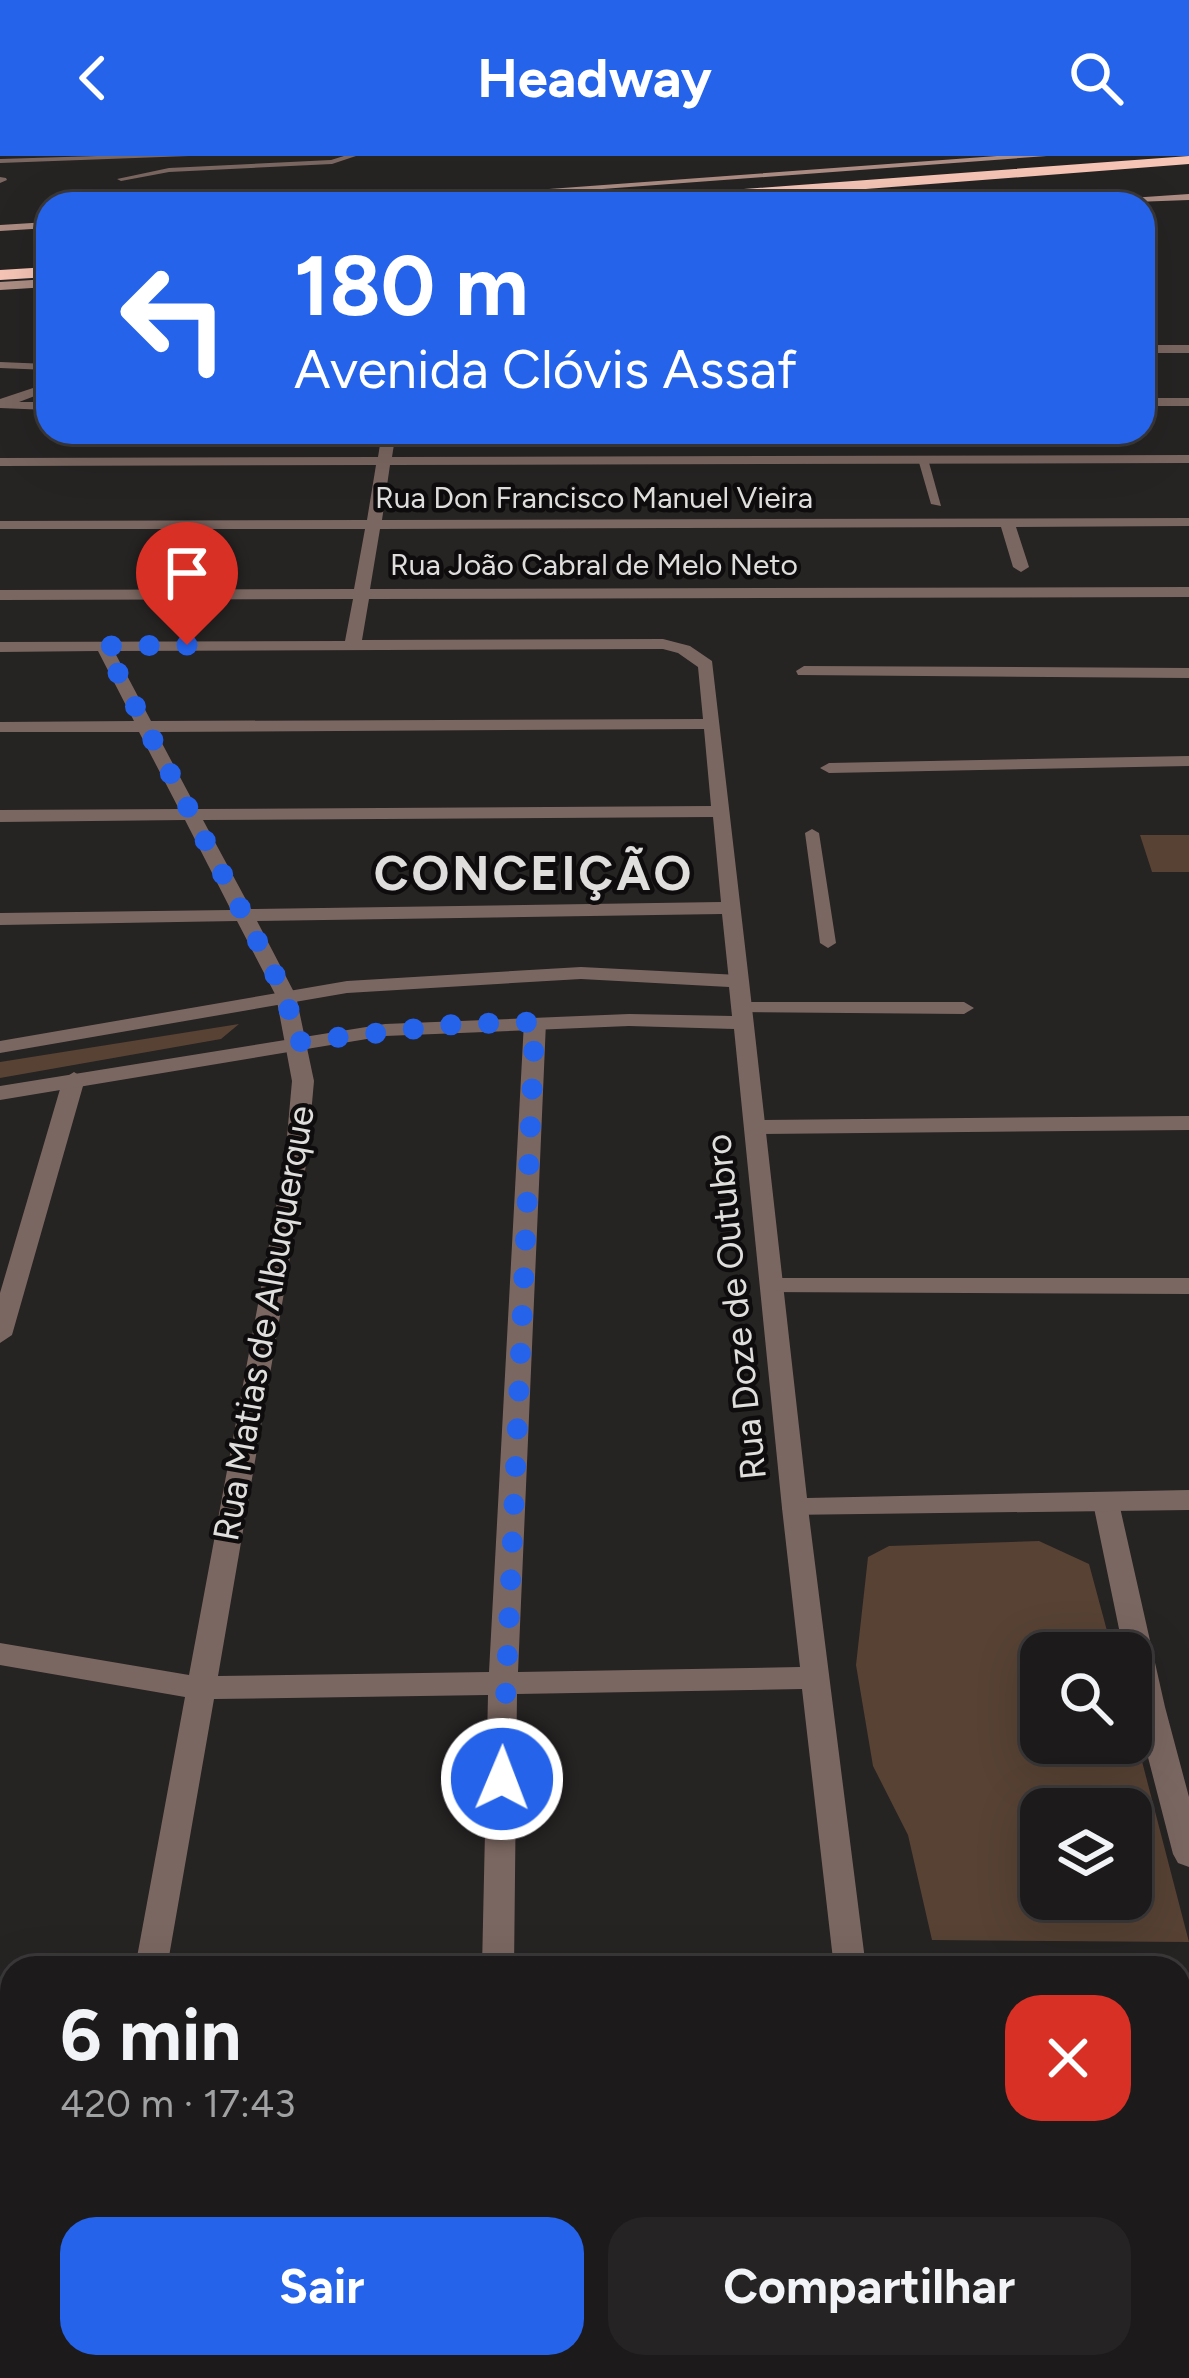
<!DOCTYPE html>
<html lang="pt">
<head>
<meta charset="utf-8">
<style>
	body { margin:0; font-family:Figtree,sans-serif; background:#252323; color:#f1f3f6; height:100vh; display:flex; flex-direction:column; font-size:45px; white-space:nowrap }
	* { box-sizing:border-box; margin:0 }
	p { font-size:39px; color:#a0a1a2 }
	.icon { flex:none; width:66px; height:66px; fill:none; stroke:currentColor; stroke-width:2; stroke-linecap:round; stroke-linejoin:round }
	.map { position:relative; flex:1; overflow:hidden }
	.sheet { position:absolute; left:0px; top:1800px; width:1191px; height:423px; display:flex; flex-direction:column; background:#1c1a1a; border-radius:36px 36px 0 0; box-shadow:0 12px 48px #0002,0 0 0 3px #3a3839 }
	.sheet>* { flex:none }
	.banner { position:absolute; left:36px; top:36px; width:1119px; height:252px; border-radius:36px; box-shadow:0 12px 48px #0002,0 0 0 3px #3a3839; background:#2563eb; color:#fff; overflow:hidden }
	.buttons { position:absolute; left:1020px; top:1476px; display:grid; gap:24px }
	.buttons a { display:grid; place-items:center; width:132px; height:132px; border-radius:24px; background:#1c1a1a; box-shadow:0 12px 48px #0002,0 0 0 3px #3a3839; font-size:60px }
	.pin { position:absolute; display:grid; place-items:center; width:102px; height:102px; color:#fff; margin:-123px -51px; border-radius:50% 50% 50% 0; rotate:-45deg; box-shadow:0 0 12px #0007 }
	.pin .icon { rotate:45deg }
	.me { position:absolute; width:132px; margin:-66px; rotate:1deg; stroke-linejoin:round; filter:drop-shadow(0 0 9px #0008) }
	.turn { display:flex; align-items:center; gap:42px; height:252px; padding:0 60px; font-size:54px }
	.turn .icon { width:156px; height:156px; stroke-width:2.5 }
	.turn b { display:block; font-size:84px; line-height:102px }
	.round { display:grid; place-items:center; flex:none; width:126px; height:126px; border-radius:36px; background:#252323 }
	.overview { display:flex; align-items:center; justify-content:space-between; height:204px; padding:0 60px }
	h1 { font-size:72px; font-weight:700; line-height:90px }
	.primary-button { display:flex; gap:24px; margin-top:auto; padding:24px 60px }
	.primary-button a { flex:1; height:138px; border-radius:36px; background:#2563eb; color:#fff; font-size:48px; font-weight:700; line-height:138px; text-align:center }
	.primary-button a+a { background:#252323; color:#f1f3f6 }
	header { display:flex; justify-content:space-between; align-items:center; height:156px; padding:0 60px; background:#2563eb; color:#fff; font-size:54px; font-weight:700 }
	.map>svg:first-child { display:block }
	.green { fill:#574234; fill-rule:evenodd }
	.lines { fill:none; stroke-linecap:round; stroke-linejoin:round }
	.service { fill:#7b6761; fill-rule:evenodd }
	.minor { fill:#7b6761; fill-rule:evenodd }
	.tertiary { fill:#7b6761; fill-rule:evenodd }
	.secondary { fill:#ad8d84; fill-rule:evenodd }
	.motorway { fill:#f6c5b6; fill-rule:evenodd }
	.route { stroke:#2563eb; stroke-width:21; stroke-dasharray:0 37.8 }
	.labels { text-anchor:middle; stroke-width:9; stroke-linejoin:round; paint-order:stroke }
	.far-street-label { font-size:30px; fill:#e0dddd; stroke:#0e0c0c }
	.street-label { font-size:36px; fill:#e0dddd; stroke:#0e0c0c }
	.district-label { font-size:48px; font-weight:bold; letter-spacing:3px; fill:#e0dddd; stroke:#0e0c0c }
</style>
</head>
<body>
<header><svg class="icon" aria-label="back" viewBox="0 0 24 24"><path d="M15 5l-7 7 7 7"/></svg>Headway<svg class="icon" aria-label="search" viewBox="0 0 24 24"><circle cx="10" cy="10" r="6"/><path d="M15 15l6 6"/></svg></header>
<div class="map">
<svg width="1189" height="2222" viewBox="0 0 1189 2222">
	<rect width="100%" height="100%" fill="#262323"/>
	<path class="green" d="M1140 679H1189V716H1152Z
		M239 868 221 883 0 922V906Z
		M1039 1385 1089 1408 1113 1497H1041V1587H1131V1563L1189 1786 932 1784 908 1679 873 1610 856 1509 868 1401 889 1390ZM1041 1653H1131V1743H1041Z"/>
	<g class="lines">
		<path class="service" d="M97 0H189L0 7V3Z
			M344 0H356L332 8 169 16 121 25 117 23 169 12 331 4Z
			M0 206 48 208V214L0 212Z
			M923 300 928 303 941 350 931 348 918 303Z
			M812 673 819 677 836 787 828 792 820 787 805 677Z"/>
		<path class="minor" d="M0 21 6 22 7 24 0 27Z
			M1143 189H1189V197H1143Z
			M48 227V235L19 246H48V254L0 252V243Z
			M1143 242H1189V250H1143Z
			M382 276H396L392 301 1189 299V307L390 309 382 364 1189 362V370L1016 371 1029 411 1021 416 1013 411 1001 371 380 373 370 433 1189 431V441L369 443 362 484 663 483 690 490 712 505 749 825 739 831 729 825 722 758 257 765 296 840 314 925 307 1003 218 1520 489 1516 524 866 528 862H542L546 866 518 1516 800 1511 782 1352 785 1345H805L808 1352 866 1812H834L802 1533 517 1538 514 1812H482L488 1539 214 1543 167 1812H135L185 1541 0 1509V1487L189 1519 285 1003 292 925 276 840 237 765 0 769V757L231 754 185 664 0 666V654L179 653 139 576H0V566L134 565 98 495 0 496V486L345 485 353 443 0 444V434L354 433 365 373H0V365L367 364 376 309 0 310V302L378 301ZM663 493 678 497 698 511 703 563 151 565 114 495ZM704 573 711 650 197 653 156 576ZM713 661 721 746 251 753 203 664Z
			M804 510 1189 512V522L798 519 796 515Z
			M1189 600V610L829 617 820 612 829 607Z
			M742 846H964L974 852 964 858 735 856 732 852 735 848Z
			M74 916 85 923 12 1179 0 1187V1137L63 923Z
			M1189 960V974L756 978 745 971 756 964Z
			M772 1122H1189V1138L763 1136 760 1130Z
			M1106 1337 1116 1340 1119 1347 1165 1551 1189 1641V1711L1178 1707 1173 1698 1135 1551 1131 1497H1124L1093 1347 1096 1340Z
			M0 2045H12V2079H0Z
			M64 2211H102L100 2222H62Z"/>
		<path class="tertiary" d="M581 811 739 819 749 825 807 1342 1189 1334V1354L785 1359 782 1352 734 873 629 870 385 880 0 944V930L385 868 629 858 732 860 729 831 581 823 347 837 0 897V885L347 825Z"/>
		<path class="secondary" d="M997 0H1047L400 48H346Z
			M1189 38V44L1080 48 1086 45Z
			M48 66V72L0 75V69Z
			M48 123V131L0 134V126Z"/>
		<path class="motorway" d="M1189 0V8L673 48H601L609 43Z
			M48 111V121L0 124V114Z"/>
	</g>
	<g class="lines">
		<path class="route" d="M187 489 104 490 286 840 296 886 458 868 535 866 502 1623"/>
	</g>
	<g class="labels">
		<g class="far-street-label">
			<text x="594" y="352">Rua Don Francisco Manuel Vieira</text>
			<text x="594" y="419">Rua João Cabral de Melo Neto</text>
		</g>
		<g class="street-label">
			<text transform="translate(735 1151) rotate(-96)" y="13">Rua Doze de Outubro</text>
			<text transform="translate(263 1167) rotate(-80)" y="13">Rua Matias de Albuquerque</text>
		</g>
		<g class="district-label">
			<text x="534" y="734">CONCEIÇÃO</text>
		</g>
	</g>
</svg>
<div class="buttons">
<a><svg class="icon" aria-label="search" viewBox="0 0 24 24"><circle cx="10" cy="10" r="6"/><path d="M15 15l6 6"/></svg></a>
<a><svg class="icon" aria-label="layers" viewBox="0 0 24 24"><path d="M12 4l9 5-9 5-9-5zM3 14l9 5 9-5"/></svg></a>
</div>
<div class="pin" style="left:187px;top:489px;background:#d93025"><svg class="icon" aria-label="arrive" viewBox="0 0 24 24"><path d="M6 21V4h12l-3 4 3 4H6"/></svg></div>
<svg class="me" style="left:502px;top:1623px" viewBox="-20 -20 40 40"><circle r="17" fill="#2563eb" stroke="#fff" stroke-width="3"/><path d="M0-11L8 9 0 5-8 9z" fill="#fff"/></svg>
<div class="banner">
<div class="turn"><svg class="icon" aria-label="left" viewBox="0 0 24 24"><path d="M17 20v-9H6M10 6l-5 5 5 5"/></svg><div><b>180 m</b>Avenida Clóvis Assaf</div></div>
</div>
<section class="sheet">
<div class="overview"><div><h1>6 min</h1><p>420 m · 17:43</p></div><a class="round" style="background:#d93025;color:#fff"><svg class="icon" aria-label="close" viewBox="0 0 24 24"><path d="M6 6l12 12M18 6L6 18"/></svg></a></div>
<div class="primary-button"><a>Sair</a><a>Compartilhar</a></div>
</section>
</div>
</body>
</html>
